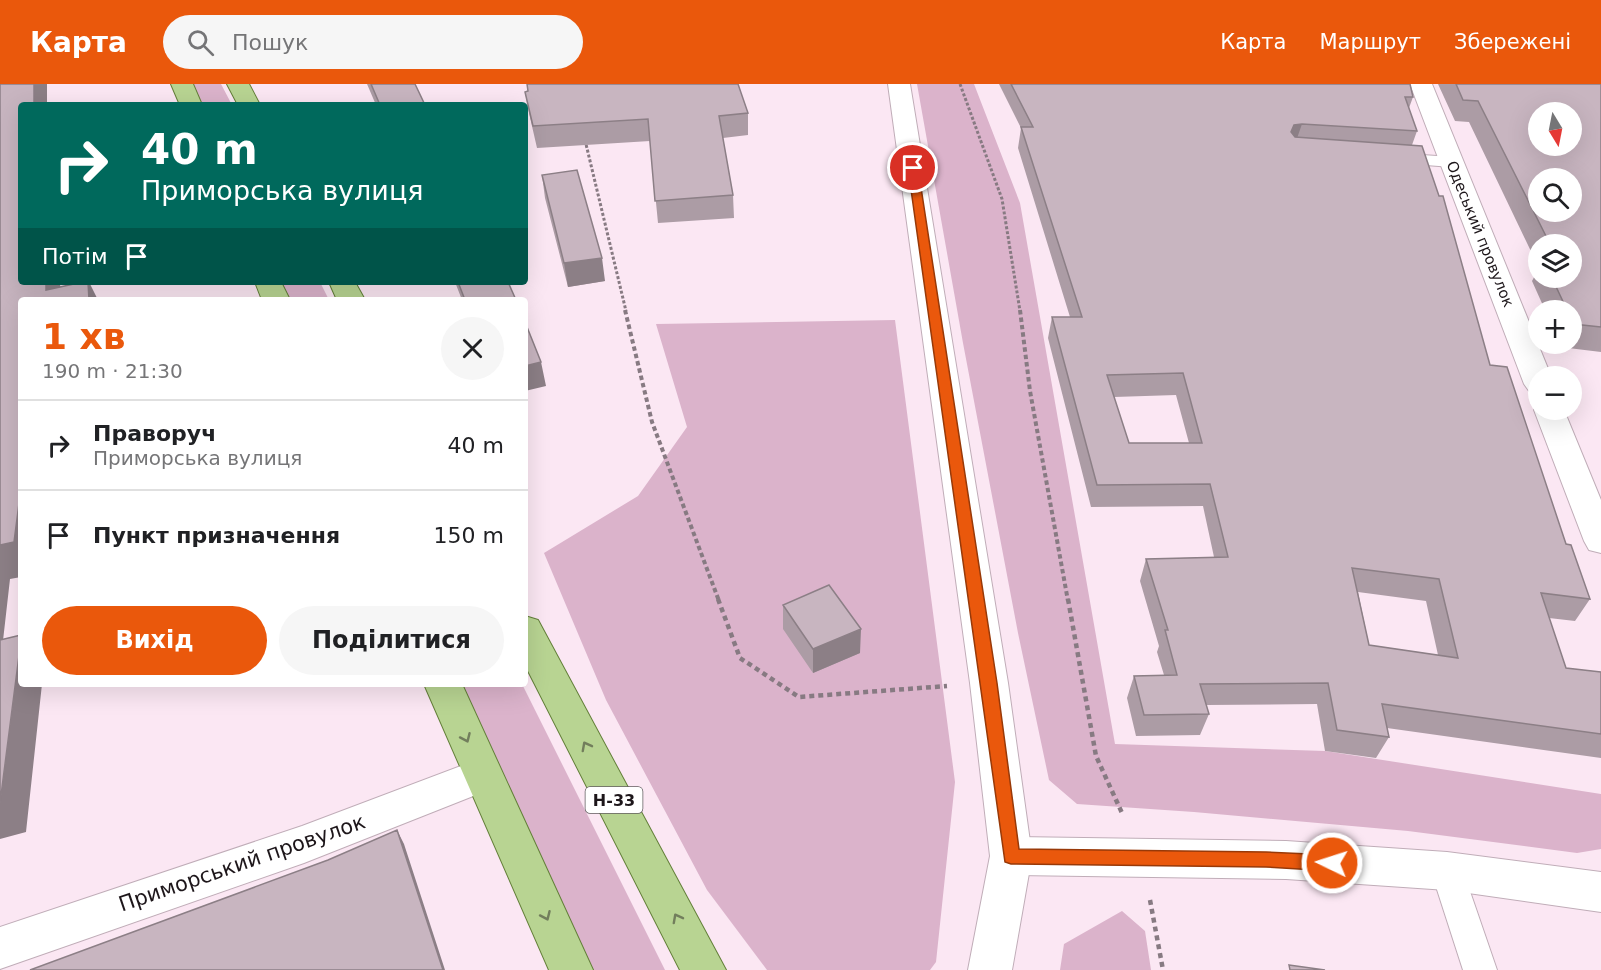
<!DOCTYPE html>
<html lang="uk">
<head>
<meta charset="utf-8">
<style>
	body { margin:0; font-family:"DejaVu Sans",sans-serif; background:#f6f6f6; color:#202124; height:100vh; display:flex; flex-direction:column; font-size:22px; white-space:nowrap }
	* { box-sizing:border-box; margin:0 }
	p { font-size:20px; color:#757577 }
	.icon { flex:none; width:33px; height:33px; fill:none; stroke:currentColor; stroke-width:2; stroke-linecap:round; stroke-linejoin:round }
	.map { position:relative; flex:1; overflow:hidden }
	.sheet { position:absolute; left:18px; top:213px; width:510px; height:390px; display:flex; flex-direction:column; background:#fff; border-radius:6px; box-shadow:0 6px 24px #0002 }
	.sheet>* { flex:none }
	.guide { position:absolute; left:18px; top:18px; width:510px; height:183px; border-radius:6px; box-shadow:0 6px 24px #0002; background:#00695c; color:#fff; overflow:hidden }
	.needle { width:39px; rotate:170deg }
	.buttons { position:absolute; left:1528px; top:18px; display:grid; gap:12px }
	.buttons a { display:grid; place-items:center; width:54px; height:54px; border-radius:50%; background:#fff; box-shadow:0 6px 24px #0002; font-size:30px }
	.pin { position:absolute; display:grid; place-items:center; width:51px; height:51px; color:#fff; margin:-26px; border:3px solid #fff; border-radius:50%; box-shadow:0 2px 6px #0007 }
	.me { position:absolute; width:66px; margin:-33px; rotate:274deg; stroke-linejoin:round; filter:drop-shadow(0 0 4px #0008) }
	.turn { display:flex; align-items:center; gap:21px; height:126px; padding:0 24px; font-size:27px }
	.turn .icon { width:78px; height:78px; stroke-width:2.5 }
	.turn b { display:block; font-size:42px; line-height:51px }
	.then { display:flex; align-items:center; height:57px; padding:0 24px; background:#0003; gap:12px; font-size:22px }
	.round { display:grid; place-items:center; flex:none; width:63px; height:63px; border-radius:32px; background:#f6f6f6 }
	.summary { display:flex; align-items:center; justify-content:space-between; height:102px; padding:0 24px }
	h1 { font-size:36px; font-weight:800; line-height:45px; color:#ea580c }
	.primary-button { display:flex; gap:12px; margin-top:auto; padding:12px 24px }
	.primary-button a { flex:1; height:69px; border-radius:36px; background:#ea580c; color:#fff; font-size:24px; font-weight:800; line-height:69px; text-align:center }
	.primary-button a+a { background:#f6f6f6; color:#202124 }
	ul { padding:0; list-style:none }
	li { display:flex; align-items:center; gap:18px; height:90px; padding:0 24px; border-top:2px solid #e0e0e0 }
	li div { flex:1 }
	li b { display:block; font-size:22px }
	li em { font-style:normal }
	header { display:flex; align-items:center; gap:36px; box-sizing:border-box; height:84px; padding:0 30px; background:#ea580c; color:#fff }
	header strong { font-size:28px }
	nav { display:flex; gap:33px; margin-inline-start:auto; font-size:21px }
	.search { width:420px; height:54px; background:#f6f6f6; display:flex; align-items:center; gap:15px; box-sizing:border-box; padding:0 21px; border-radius:33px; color:#757577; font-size:22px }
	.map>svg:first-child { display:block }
	.green { fill:#dbb3cb }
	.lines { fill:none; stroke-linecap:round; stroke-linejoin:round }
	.lane-casing { stroke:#c0adb8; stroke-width:2 }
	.street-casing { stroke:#c0adb8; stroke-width:2 }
	.secondary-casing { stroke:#c0adb8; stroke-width:2 }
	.primary-casing { stroke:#637f39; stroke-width:2 }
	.path-far2 { stroke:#877a82; stroke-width:3; stroke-dasharray:3 2; stroke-linecap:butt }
	.path-far1 { stroke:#877a82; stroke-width:4; stroke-dasharray:4.5 3; stroke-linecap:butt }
	.path { stroke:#877a82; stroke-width:4.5; stroke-dasharray:5 4; stroke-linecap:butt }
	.lane { fill:#fff; fill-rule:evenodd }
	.street { fill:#fff; fill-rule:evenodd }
	.secondary { fill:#fff; fill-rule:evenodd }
	.primary { fill:#b8d492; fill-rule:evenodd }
	.wall { fill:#ac9ca5; fill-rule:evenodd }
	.shaded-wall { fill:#8c7f86 }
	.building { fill:#c8b5c0; stroke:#8c7f86; stroke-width:1.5; fill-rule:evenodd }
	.oneway { stroke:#727e5c }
	.route { fill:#ea580c; stroke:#983908; stroke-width:1.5 }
	.labels { text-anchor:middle; stroke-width:4.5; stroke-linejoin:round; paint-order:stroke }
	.far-street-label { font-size:15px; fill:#1d161a; stroke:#fff }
	.shield { fill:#fff; stroke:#615c5f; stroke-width:1.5 }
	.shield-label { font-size:16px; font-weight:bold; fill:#1d161a }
	.near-street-label { font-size:21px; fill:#1d161a; stroke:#fff }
</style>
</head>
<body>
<header>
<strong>Карта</strong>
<div class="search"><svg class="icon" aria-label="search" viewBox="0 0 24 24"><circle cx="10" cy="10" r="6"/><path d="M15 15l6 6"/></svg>Пошук</div>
<nav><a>Карта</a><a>Маршрут</a><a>Збережені</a></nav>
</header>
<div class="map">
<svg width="1601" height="886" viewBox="0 0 1601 886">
	<rect width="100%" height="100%" fill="#fbe7f3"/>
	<path class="green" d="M192 0H221L232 21H202Z
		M917 0H974L1020 119 1115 660 1325 667 1601 710V765L1577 769 1408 747 1194 728 1077 720 1049 696 1018 549 963 259Z
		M281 198H320L329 216H289Z
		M895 236 955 698 936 878 930 886H767L707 806 606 616 544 469 638 412 687 343 656 240Z
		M461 600H522L665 886H589Z
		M1122 827 1145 847 1151 886H1060L1064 860Z"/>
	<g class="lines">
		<g class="lane-casing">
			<path id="lane" d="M1392 69 1452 73 1458 74 1461 78 1458 82 1452 83 1386 78 1383 74 1386 70Z
				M1447 772 1458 776 1463 787 1497 886H1463L1431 787 1436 776Z"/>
		</g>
		<g class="street-casing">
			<path id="street" d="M1410 0H1432L1551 292H1539V309L1529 307 1524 300Z
				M1538 319 1539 326H1564L1601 416V469L1589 466 1584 457 1534 326Z
				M482 674 496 679 502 691 496 703 304 779 0 885V843L302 742Z
				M1011 753 1286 757 1447 768 1601 788V828L1447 806 1286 795 1011 791 996 785 990 772 996 759Z"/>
		</g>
		<g class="secondary-casing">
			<path id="secondary" d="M888 0H910L1008 599 1032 772 1012 886H968L990 772 970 599Z"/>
		</g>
		<g class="primary-casing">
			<path id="primary" d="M171 0H193L202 21H180Z
				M227 0H249L260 21H238Z
				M255 198H281L290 216H262Z
				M329 198H355L365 216H337Z
				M525 532 538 536 726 886H680L525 581Z
				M424 600H462L593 886H549Z"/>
		</g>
		<path class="path-far2" d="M960 0 1002 115 1020 227
			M585 56 626 227"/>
		<path class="path-far1" d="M625 226 652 338 719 517
			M1020 226 1030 307 1068 517"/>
		<path class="path" d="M718 515 740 574 799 613 947 602
			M1068 515 1096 672 1122 729
			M1150 816 1163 886"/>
		<use href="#lane" class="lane"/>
		<use href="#street" class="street"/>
		<use href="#secondary" class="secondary"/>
		<use href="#primary" class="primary"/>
	</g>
	<path class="wall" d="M367 0H415L425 21H376Z
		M999 0H1410L1413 13 1409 24 1417 47 1412 61 1490 281 1590 515 1575 537 1549 534 1566 584 1601 588V674L1387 644 1389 653 1376 674 1325 667 1317 620 1206 621 1209 630 1200 651 1136 652 1127 614 1134 592 1164 591 1157 568 1159 562 1140 497 1146 475 1214 473 1203 422 1091 423 1048 254 1052 233H1070L1018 64 1021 44ZM1176 311 1189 359H1129L1114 313ZM1358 508 1426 517 1438 571 1369 561Z
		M1438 0H1601V268L1560 263 1559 260H1572V226H1545L1532 197 1539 184 1469 38 1455 37ZM1539 160H1572V194H1539Z
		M525 8 748 29V51L723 54 733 111 734 134 658 139 650 57 537 64 529 29Z
		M542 91 605 197 568 203 545 114Z
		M455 198H508L516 216H462Z
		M783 521 860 569 813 589 783 545Z"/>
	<path class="shaded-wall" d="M34 0H47V21H34Z
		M1302 40 1295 60 1291 48 1294 41Z
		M602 174 605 197 568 203 564 179Z
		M46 198H60L61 216 46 206Z
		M88 198H89L98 216H89Z
		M541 278 546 302 525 307V282Z
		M21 404V493L10 495 0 583V461Z
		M861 545 860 569 813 589V565Z
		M21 556V600H42L26 748 0 755V719Z
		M397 746 404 760 445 886H443Z"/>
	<path class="building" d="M0 0H34V21H21V198H46V206L83 198H88L89 216H21V404L14 458 0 461Z
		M371 0H415L425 21H380Z
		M527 0H738L748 29 719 32 733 111 655 117 648 35 533 42 525 8 528 7Z
		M1011 0H1410L1413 13H1405L1417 47 1302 40 1294 41 1291 48 1295 53 1422 62 1439 112H1443L1490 281 1507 283 1566 460 1571 461 1590 515 1541 509 1566 584 1601 588V650L1382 620 1389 653 1337 646 1328 599 1200 600 1209 630 1144 631 1134 592 1177 591 1165 546H1168L1146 475 1228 473 1210 400 1097 401 1052 233H1082L1021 43H1033ZM1183 289 1202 359H1129L1107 291ZM1352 484 1439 495 1458 574 1369 561Z
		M1456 0H1601V243L1573 240 1572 238V226H1567L1552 194H1572V160H1550L1478 17 1463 16ZM1539 28H1572V62H1539ZM1539 94H1572V128H1539Z
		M577 86 602 174 564 179 542 91Z
		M458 198H508L516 216H465Z
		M525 238 541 278 525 282Z
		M829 501 861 545 813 565 783 521Z
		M21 551V556L0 719V556Z
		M397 746 443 886H30L328 776Z
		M1289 881 1325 886H1290Z"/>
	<defs><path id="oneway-chevron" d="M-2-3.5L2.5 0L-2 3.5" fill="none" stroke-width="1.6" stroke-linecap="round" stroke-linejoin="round" transform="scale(1.5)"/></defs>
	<g class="oneway">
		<use href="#oneway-chevron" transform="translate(466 654) rotate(66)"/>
		<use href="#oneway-chevron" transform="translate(586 662) rotate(-118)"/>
		<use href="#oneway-chevron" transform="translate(546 832) rotate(66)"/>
		<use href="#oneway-chevron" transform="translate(677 834) rotate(-118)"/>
	</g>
	<path class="route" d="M913 81 918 84 997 599 1019 765 1266 768 1332 771 1339 773 1341 779 1339 785 1332 787 1266 783 1011 780 1005 778 908 84Z"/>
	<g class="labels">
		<g class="far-street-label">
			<text transform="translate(1480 150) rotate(68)" y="5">Одеський провулок</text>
		</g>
		<rect class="shield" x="585.5" y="703" width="57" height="26" rx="4.5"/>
		<g class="shield-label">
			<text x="614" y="722">Н-33</text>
		</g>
		<g class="near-street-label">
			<text transform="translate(242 779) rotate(-19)" y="7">Приморський провулок</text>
		</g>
	</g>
</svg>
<div class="buttons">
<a><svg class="needle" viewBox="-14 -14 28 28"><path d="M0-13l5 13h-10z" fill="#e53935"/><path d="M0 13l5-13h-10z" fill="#757577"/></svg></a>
<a><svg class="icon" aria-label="search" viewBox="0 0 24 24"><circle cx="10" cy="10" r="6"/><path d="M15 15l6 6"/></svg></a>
<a><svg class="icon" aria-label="layers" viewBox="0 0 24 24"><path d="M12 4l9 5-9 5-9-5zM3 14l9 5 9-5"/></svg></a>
<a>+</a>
<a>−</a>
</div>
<div class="pin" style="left:913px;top:84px;background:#d93025"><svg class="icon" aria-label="arrive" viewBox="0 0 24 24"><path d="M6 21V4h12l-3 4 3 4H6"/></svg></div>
<svg class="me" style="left:1332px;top:779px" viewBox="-20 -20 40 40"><circle r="17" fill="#ea580c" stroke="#fff" stroke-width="3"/><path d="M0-11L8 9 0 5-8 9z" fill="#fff"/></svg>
<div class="guide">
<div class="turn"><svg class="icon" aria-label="right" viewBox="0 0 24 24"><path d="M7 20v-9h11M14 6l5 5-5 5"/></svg><div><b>40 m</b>Приморська вулиця</div></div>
<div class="then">Потім<svg class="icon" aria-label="arrive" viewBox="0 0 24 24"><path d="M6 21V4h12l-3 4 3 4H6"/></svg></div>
</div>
<section class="sheet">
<div class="summary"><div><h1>1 хв</h1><p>190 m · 21:30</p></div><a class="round"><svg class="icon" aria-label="close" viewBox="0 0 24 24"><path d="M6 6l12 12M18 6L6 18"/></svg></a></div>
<ul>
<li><svg class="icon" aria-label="right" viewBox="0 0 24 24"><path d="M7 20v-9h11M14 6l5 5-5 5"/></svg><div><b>Праворуч</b><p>Приморська вулиця</p></div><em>40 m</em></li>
<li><svg class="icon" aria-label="arrive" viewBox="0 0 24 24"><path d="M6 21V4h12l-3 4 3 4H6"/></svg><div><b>Пункт призначення</b></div><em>150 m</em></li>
</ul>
<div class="primary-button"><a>Вихід</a><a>Поділитися</a></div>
</section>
</div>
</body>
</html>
